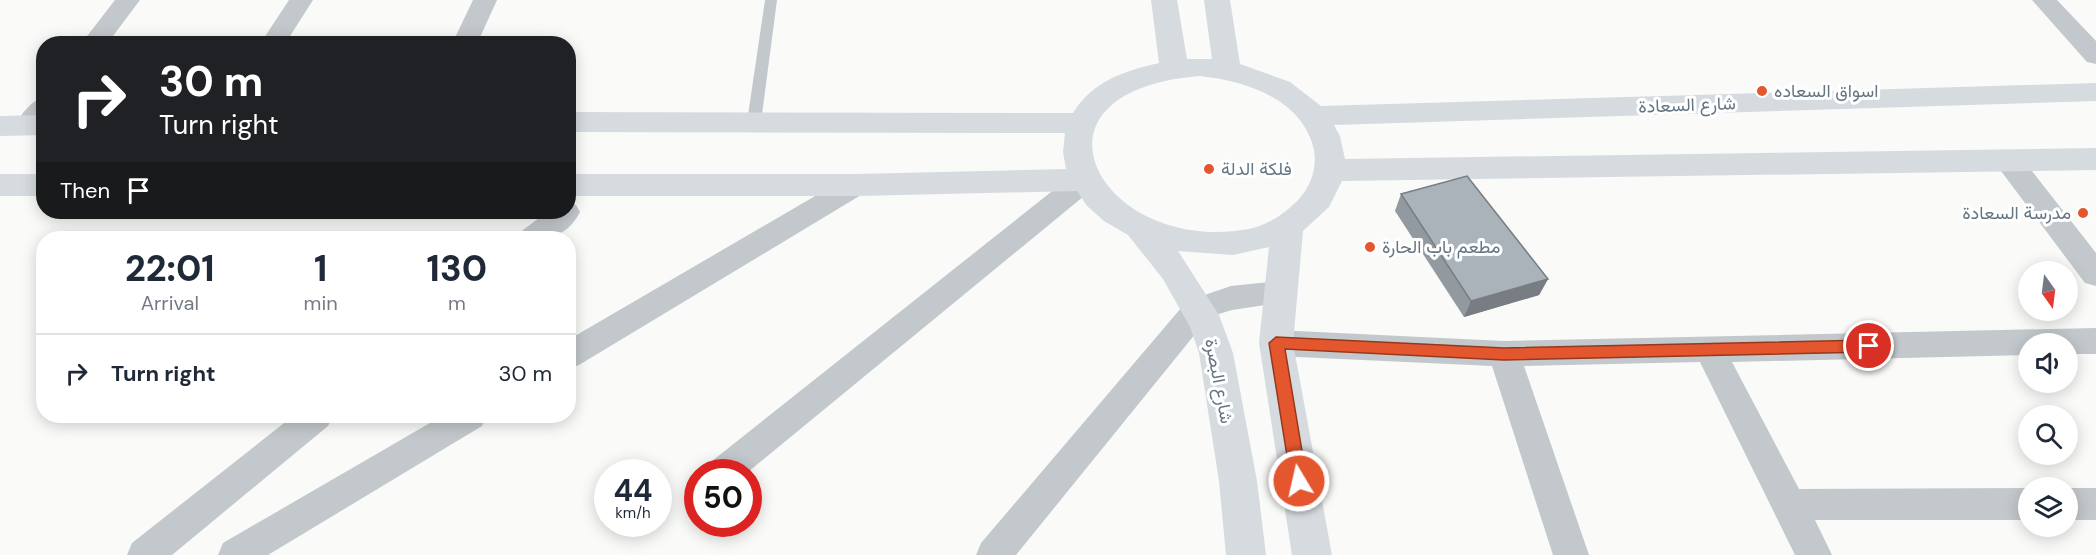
<!DOCTYPE html>
<html lang="en">
<head>
<meta charset="utf-8">
<style>
	body { margin:0; font-family:"DM Sans",Vazirmatn,sans-serif; background:#f2f2f3; color:#1f2937; height:100vh; display:flex; flex-direction:column; font-size:22px; white-space:nowrap }
	* { box-sizing:border-box; margin:0 }
	p { font-size:20px; color:#747a83 }
	.icon { flex:none; width:33px; height:33px; fill:none; stroke:currentColor; stroke-width:2; stroke-linecap:round; stroke-linejoin:round }
	.map { position:relative; flex:1; overflow:hidden }
	.panel { position:absolute; left:36px; top:231px; width:540px; height:192px; display:flex; flex-direction:column; background:#fff; border-radius:24px; box-shadow:0 3px 15px #0003 }
	.panel>* { flex:none }
	.top-card { position:absolute; left:36px; top:36px; width:540px; height:183px; border-radius:24px; box-shadow:0 3px 15px #0003; background:#202124; color:#fff; overflow:hidden }
	.needle { width:39px; rotate:166deg }
	.controls { position:absolute; left:2018px; top:261px; display:grid; gap:12px }
	.controls a { display:grid; place-items:center; width:60px; height:60px; border-radius:50%; background:#fff; box-shadow:0 3px 15px #0003; font-size:30px }
	.speed { position:absolute; left:594px; top:459px; display:flex; gap:12px; font-size:30px; font-weight:700; text-align:center }
	.speed>* { display:grid; place-content:center; width:78px; height:78px; border-radius:50%; background:#fff; box-shadow:0 3px 15px #0003; line-height:1 }
	.speed small { font-size:15px; font-weight:400 }
	.speed .limit { border:9px solid #d22; background:#fff; color:#111 }
	.pin { position:absolute; display:grid; place-items:center; width:51px; height:51px; color:#fff; margin:-26px; border:3px solid #fff; border-radius:50%; box-shadow:0 2px 6px #0007 }
	.me { position:absolute; width:66px; margin:-33px; rotate:351deg; stroke-linejoin:round; filter:drop-shadow(0 0 4px #0008) }
	.turn { display:flex; align-items:center; gap:21px; height:126px; padding:0 24px; font-size:27px }
	.turn .icon { width:78px; height:78px; stroke-width:2.5 }
	.turn b { display:block; font-size:42px; line-height:51px }
	.then { display:flex; align-items:center; height:57px; padding:0 24px; background:#0003; gap:12px; font-size:22px }
	.eta { display:flex; justify-content:space-evenly; align-items:center; height:102px; text-align:center }
	.eta b { font-size:36px; font-weight:800; line-height:42px }
	ul { padding:0; list-style:none }
	li { display:flex; align-items:center; gap:18px; height:78px; padding:0 24px; border-top:2px solid #e0e1e3 }
	li div { flex:1 }
	li b { display:block; font-size:22px }
	li em { font-style:normal }
	.map>svg:first-child { display:block }
	.lines { fill:none; stroke-linecap:round; stroke-linejoin:round }
	.lane { fill:#c3c8cc; fill-rule:evenodd }
	.street { fill:#c3c8cc; fill-rule:evenodd }
	.secondary { fill:#d6dbdf; fill-rule:evenodd }
	.wall { fill:#929a9f }
	.shaded-wall { fill:#777d82 }
	.building { fill:#aab3b9; stroke:#777d82; stroke-width:1.5 }
	.route { fill:#e4572e; stroke:#94391e; stroke-width:1.5 }
	.poi-dot { fill:#e4572e; stroke:#fff; stroke-width:2 }
	.labels { text-anchor:middle; stroke-width:6; stroke-linejoin:round; paint-order:stroke }
	.poi-label { font-size:18px; fill:#657683; stroke:#fff; text-anchor:start }
	.street-label { font-size:18px; fill:#657683; stroke:#fff }
</style>
</head>
<body>
<div class="map">
<svg width="2096" height="555" viewBox="0 0 2096 555">
	<rect width="100%" height="100%" fill="#fafaf8"/>
	<g class="lines">
		<path class="lane" d="M765 0H777L761 122 754 127 747 122Z"/>
		<path class="street" d="M115 0H140L107 44H81Z
			M289 0H313L285 44H260Z
			M473 0H497L477 44H452Z
			M2032 0H2057L2096 41V64L2087 62Z
			M44 97C44 117 47 140 19 131L15 125C22 114 30 101 44 97Z
			M2008 150 2018 153 2096 253V286L2085 283 1998 167 1994 160 1998 153Z
			M1085 170 1095 173 1099 180 1095 187 748 472H707L712 461 1075 173Z
			M856 175 866 178 870 185 866 192 579 365 568 369V340L846 178Z
			M568 202 576 205 580 212C565 240 547 238 519 238L523 230 547 212H568Z
			M1280 281 1291 285 1295 293 1291 301 1232 310 1209 317 1016 555H976L981 543 1187 301 1231 286Z
			M2096 328V354H2067V344H2028V355L1732 362 1799 489 2028 488V520H1815L1832 555H1795L1700 362 1524 366 1589 555H1553L1492 366 1276 356 1265 352 1260 343 1265 334 1276 330 1504 341Z
			M293 416H333L328 426 172 555H127L132 543Z
			M442 416H487L482 426 268 555H218L223 543Z
			M2067 488H2096V520H2067Z"/>
		<path class="secondary" d="M1151 0H1177L1187 59H1212L1204 0H1230L1240 64 1290 82 1321 106 2096 83V101L1334 125 1340 136 1345 159 2096 148V170L1342 181 1329 207 1303 231 1293 343 1332 555H1292L1259 343 1269 247 1233 255 1178 251 1219 315 1233 353 1257 481 1266 555H1226L1219 481 1199 353 1190 327 1163 279 1128 235 1104 221 1087 206 1077 191 856 196H568V174H856L1066 169 1063 152 1065 133 568 132V112L1073 113C1093 81 1124 71 1159 63ZM1200 76C1246 81 1303 99 1314 150 1317 168 1311 186 1299 199 1286 213 1268 225 1249 229 1100 256 1010 91 1200 76Z
			M44 115V135L0 136V116Z
			M0 174H44V196H0Z"/>
	</g>
	<path class="wall" d="M1401 194 1548 279 1539 295 1464 317 1395 211Z"/>
	<path class="shaded-wall" d="M1548 279 1539 295 1464 317 1471 301Z"/>
	<path class="building" d="M1467 176 1548 279 1471 301 1401 194Z"/>
	<path class="route" d="M1276 337 1504 348 1869 340 1876 346 1869 352 1504 360 1285 349 1307 481 1305 486 1299 488 1294 486 1291 481 1269 343Z"/>
	<g class="poi-dot">
		<circle cx="1762" cy="91" r="6"/>
		<circle cx="1209" cy="169" r="6"/>
		<circle cx="2083" cy="213" r="6"/>
		<circle cx="1370" cy="247" r="6"/>
	</g>
	<g class="labels">
		<g class="poi-label">
			<text x="1774" y="97">اسواق السعاده</text>
			<text x="1221" y="175">فلكة الدلة</text>
			<text x="2071" y="219" text-anchor="end">مدرسة السعادة</text>
			<text x="1382" y="253">مطعم باب الحارة</text>
		</g>
		<g class="street-label">
			<text transform="translate(1687 105) rotate(-2)" y="6">شارع السعادة</text>
			<text transform="translate(1219 381) rotate(79)" y="6">شارع البصرة</text>
		</g>
	</g>
</svg>
<div class="controls">
<a><svg class="needle" viewBox="-14 -14 28 28"><path d="M0-13l5 13h-10z" fill="#e53935"/><path d="M0 13l5-13h-10z" fill="#747a83"/></svg></a>
<a><svg class="icon" aria-label="sound" viewBox="0 0 24 24"><path d="M4 9h4l5-4v14l-5-4H4zM17 9q2 3 0 6"/></svg></a>
<a><svg class="icon" aria-label="search" viewBox="0 0 24 24"><circle cx="10" cy="10" r="6"/><path d="M15 15l6 6"/></svg></a>
<a><svg class="icon" aria-label="layers" viewBox="0 0 24 24"><path d="M12 4l9 5-9 5-9-5zM3 14l9 5 9-5"/></svg></a>
</div>
<div class="speed"><div>44<small>km/h</small></div><div class="limit">50</div></div>
<div class="pin" style="left:1869px;top:346px;background:#d93025"><svg class="icon" aria-label="arrive" viewBox="0 0 24 24"><path d="M6 21V4h12l-3 4 3 4H6"/></svg></div>
<svg class="me" style="left:1299px;top:481px" viewBox="-20 -20 40 40"><circle r="17" fill="#e4572e" stroke="#fff" stroke-width="3"/><path d="M0-11L8 9 0 5-8 9z" fill="#fff"/></svg>
<div class="top-card">
<div class="turn"><svg class="icon" aria-label="right" viewBox="0 0 24 24"><path d="M7 20v-9h11M14 6l5 5-5 5"/></svg><div><b>30 m</b>Turn right</div></div>
<div class="then">Then<svg class="icon" aria-label="arrive" viewBox="0 0 24 24"><path d="M6 21V4h12l-3 4 3 4H6"/></svg></div>
</div>
<section class="panel">
<div class="eta">
<div><b>22:01</b><p>Arrival</p></div>
<div><b>1</b><p>min</p></div>
<div><b>130</b><p>m</p></div>
</div>
<ul>
<li><svg class="icon" aria-label="right" viewBox="0 0 24 24"><path d="M7 20v-9h11M14 6l5 5-5 5"/></svg><div><b>Turn right</b></div><em>30 m</em></li>
</ul>
</section>
</div>
</body>
</html>
